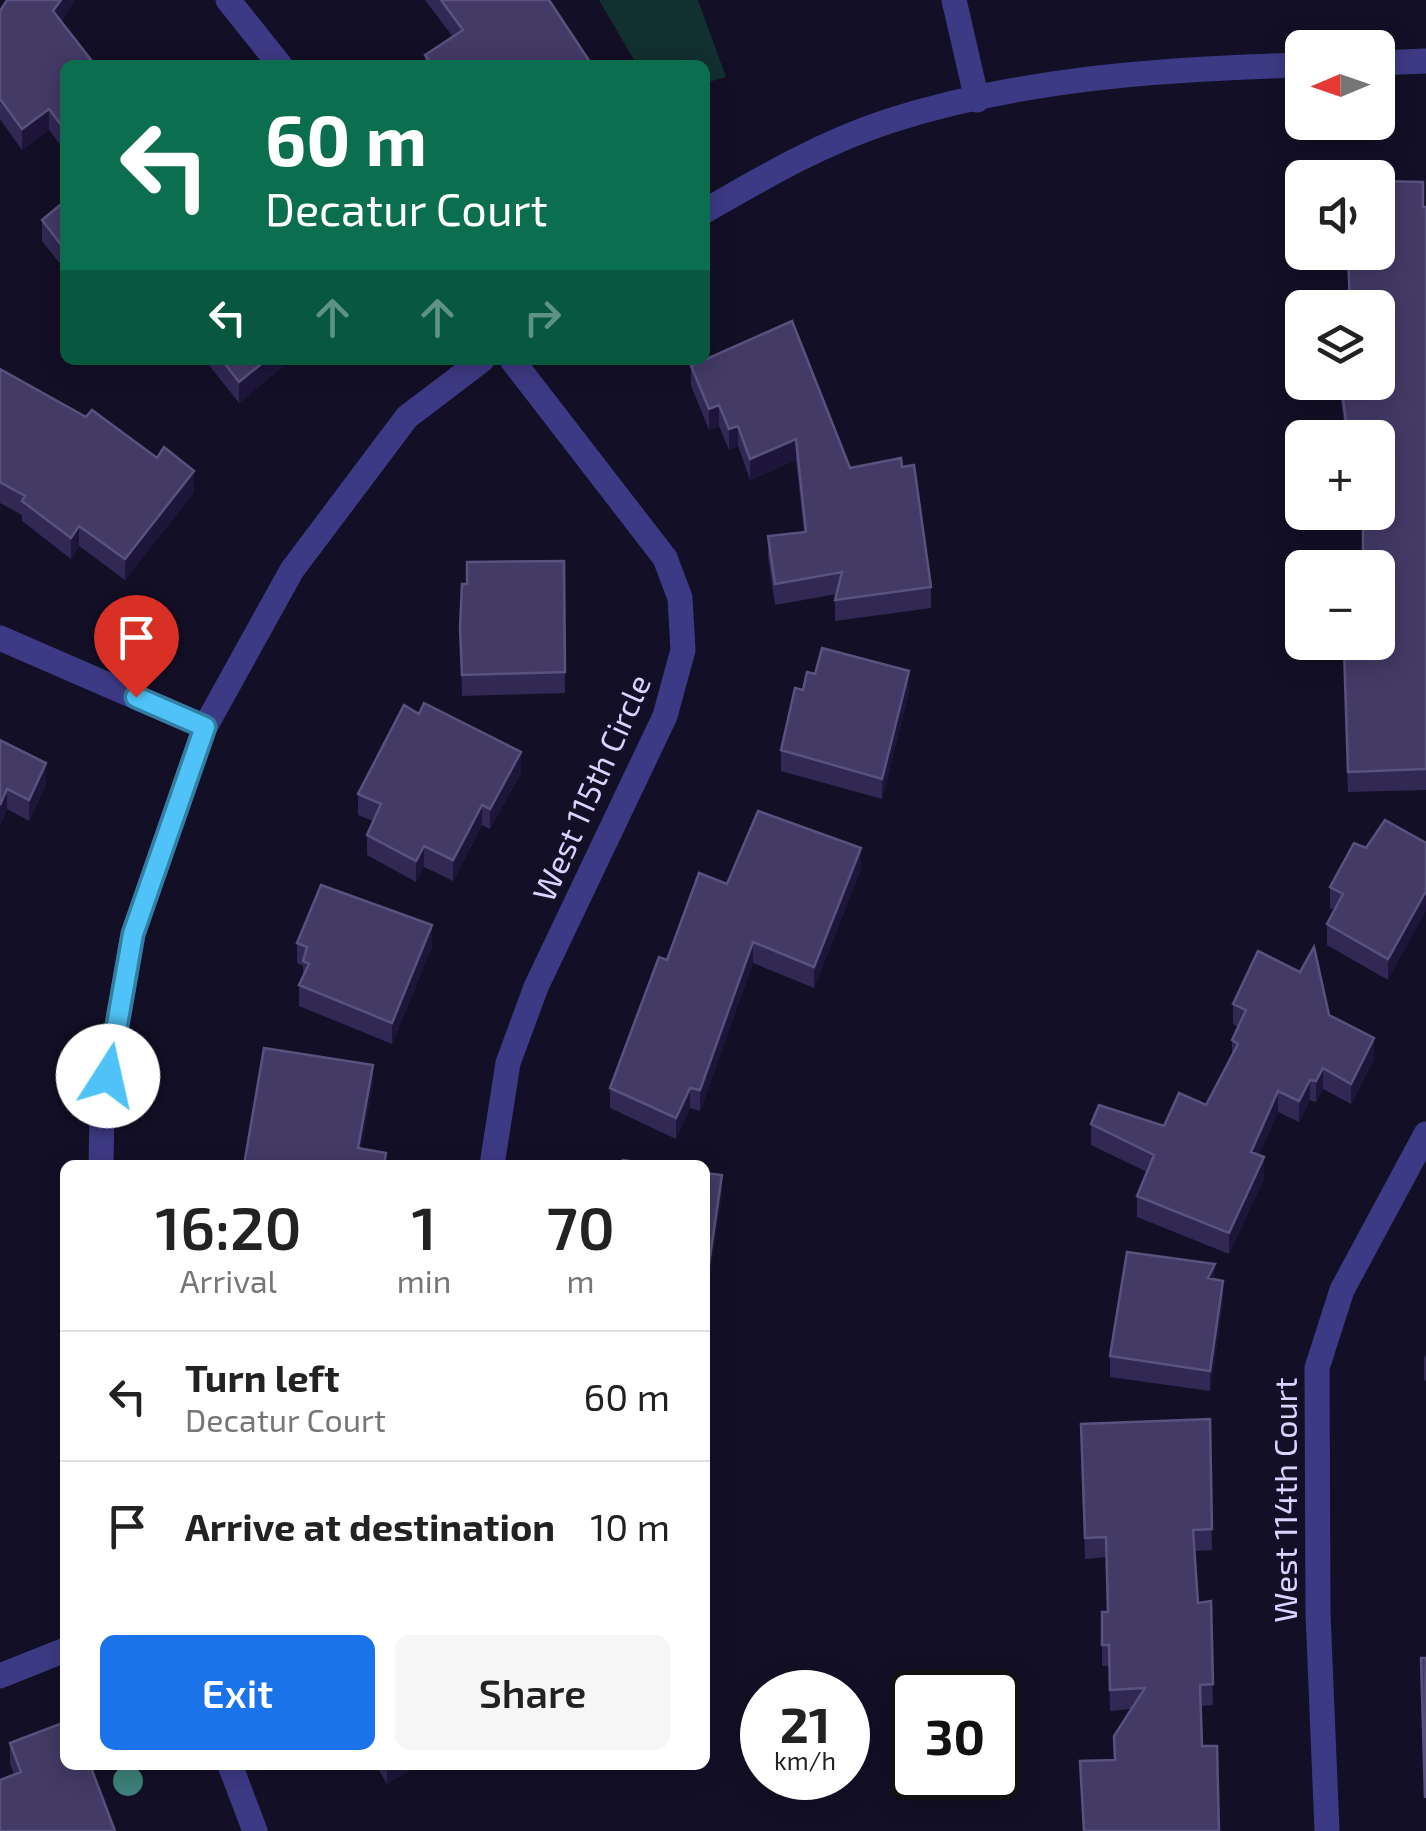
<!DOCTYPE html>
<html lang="en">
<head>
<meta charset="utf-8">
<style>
	body { margin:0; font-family:"Exo 2",sans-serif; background:#f6f6f6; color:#222; height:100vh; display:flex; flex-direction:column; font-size:38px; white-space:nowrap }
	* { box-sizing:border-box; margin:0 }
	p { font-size:32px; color:#767676 }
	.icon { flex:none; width:55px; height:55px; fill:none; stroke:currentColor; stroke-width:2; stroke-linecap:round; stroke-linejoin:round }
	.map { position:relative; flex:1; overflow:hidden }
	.details { position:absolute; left:60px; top:1160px; width:650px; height:610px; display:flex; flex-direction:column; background:#fff; border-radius:15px; box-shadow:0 5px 25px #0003 }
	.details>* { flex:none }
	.guide { position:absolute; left:60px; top:60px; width:650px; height:305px; border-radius:15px; box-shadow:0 5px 25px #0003; background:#0b6e4f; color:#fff; overflow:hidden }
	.needle { width:65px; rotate:268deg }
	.fabs { position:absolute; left:1285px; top:30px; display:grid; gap:20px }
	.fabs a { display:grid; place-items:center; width:110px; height:110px; border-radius:15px; background:#fff; box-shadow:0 5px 25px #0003; font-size:50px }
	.speed { position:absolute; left:740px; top:1670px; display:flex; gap:20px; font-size:50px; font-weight:700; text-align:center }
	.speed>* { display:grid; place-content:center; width:130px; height:130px; border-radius:50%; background:#fff; box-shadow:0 5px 25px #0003; line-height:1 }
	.speed small { font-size:25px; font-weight:400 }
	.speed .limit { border:5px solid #111; border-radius:15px; background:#fff; color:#111 }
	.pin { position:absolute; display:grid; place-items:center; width:85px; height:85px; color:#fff; margin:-102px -42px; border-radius:50% 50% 50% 0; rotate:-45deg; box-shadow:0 0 10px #0007 }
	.pin .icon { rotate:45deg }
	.me { position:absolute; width:110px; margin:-55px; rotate:10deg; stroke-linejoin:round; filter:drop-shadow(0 0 8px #0008) }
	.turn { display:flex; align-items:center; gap:35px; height:210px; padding:0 40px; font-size:45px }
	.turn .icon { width:130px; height:130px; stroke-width:2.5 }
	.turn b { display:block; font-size:70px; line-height:85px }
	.lanes { display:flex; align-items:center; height:95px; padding:0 40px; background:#0003; justify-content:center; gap:50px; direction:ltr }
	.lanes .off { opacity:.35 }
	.eta { display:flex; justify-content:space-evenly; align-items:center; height:170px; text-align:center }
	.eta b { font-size:60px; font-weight:600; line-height:70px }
	.cta { display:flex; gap:20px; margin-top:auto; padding:20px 40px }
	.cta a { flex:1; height:115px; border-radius:15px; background:#1a73e8; color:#fff; font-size:40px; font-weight:600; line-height:115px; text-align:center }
	.cta a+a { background:#f6f6f6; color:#222 }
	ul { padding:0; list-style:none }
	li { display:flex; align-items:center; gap:30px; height:130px; padding:0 40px; border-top:2px solid #e0e0e0 }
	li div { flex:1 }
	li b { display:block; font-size:38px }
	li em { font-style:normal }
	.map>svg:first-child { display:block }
	.green { fill:#12302f }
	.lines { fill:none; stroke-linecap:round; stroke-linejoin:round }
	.minor { stroke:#3d3a85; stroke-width:25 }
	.tree { fill:#3d827b }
	.wall { fill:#312854 }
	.shaded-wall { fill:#1d163a }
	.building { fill:#433a66; stroke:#5a527e; stroke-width:2.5 }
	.route-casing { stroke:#337fa1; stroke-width:25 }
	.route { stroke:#4fc3f7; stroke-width:18 }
	.labels { text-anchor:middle; stroke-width:9; stroke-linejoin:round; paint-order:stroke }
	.street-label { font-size:32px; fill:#d9d4ff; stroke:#130f26 }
</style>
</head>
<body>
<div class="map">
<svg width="1426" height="1831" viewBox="0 0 1426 1831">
	<rect width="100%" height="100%" fill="#130f26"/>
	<path class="green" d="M599 0H698L726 77 705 83V65H637Z"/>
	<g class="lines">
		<path class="minor" d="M228 0 280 65
			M954 0 977 100
			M1378 63 1426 61
			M705 211C764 177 824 142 889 121 1024 78 1163 69 1302 65
			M0 638 205 727
			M101 1165 102 1112 133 934 205 727 292 570 407 417 482 360
			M492 1165 508 1063 536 987 665 716 683 650 680 598 665 558 512 360
			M0 1676 65 1650
			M230 1765 255 1831
			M1327 1831 1318 1613 1317 1368 1342 1290 1426 1134"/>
	</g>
	<circle class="tree" cx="128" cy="1781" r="15"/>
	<path class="wall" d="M75 0 61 21 65 65V151L49 130 22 150 0 119V11Z
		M425 0H549L592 65H425V55L453 37Z
		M65 178V270L42 241V220L62 204 60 181Z
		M1423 207H1426V790L1348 792 1344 669 1369 647V642H1378L1369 522 1378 438H1346L1341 402V382H1378L1348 263 1338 264V252H1378Z
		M205 360H291L239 403Z
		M691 366 850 468 902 467 931 587V608L835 621V600L837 594 775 605 768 557V536L804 532 796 460 750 480 738 446 729 450 719 426 709 430 691 386Z
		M0 369 194 492 125 580 79 546 71 559 22 521V515L0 503Z
		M564 561 565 693 462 696 460 628 467 584Z
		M803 690 909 692 882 799 781 771V750Z
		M0 740 46 784 29 821 7 809 0 826Z
		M521 773 490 829 482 825 453 881 424 867 416 882 367 855V835L373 821 358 815V794Z
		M1426 843 1388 980 1327 945V924L1335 910 1330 908V887L1366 848Z
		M861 869 814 988 753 963 700 1111 690 1108 676 1139 610 1108V1088L667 960 727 884Z
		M297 943 432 946 392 1044 299 1006V985L303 977V966L297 963Z
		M1233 1004 1329 1015 1374 1059 1351 1104 1323 1089 1316 1102 1310 1100 1299 1122 1278 1112 1259 1155 1264 1178 1229 1254 1137 1217V1196L1147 1172 1091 1145V1124L1164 1126 1206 1105 1232 1056V1040L1238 1027 1233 1024Z
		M1215 1279 1223 1302 1210 1391 1110 1377V1356Z
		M1426 1354V1381L1424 1380V1359Z
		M1210 1419 1212 1550 1195 1551 1198 1603 1211 1601 1213 1705 1201 1706 1202 1746 1219 1831H1083L1080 1761 1114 1760 1131 1709 1110 1711 1109 1666H1102V1612H1108L1106 1557 1085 1559 1081 1424Z
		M10 1743 115 1831 14 1774 10 1764Z
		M376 1765H419L387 1784Z"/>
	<path class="shaded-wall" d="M61 0H75L53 32V11Z
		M49 109V130L22 150V129Z
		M266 360H291L239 403V382Z
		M719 405V426L709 430V409Z
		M738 426V446L729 450V429Z
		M796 439V460L750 480V459Z
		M194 471V492L125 580V559Z
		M79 526V546L71 559V538Z
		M909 671V692L882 799V779Z
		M521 752V773L490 829V809Z
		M46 763V784L29 821V800Z
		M7 789V809L0 826V805Z
		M482 805V825L453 881V860Z
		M424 846V867L416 882V861Z
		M861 848V869L814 988V967Z
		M1426 891V911L1388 980V959Z
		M432 925V946L392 1044V1023Z
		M753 942V963L700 1111V1090Z
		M1374 1038V1059L1351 1104V1084Z
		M373 1065V1086L358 1165V1148Z
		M1323 1068V1089L1316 1102V1081Z
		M1310 1080V1100L1299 1122V1101Z
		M690 1088V1108L676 1139V1118Z
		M1278 1091V1112L1251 1173V1152Z
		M1264 1157V1178L1229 1254V1233Z
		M722 1175V1196L706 1305V1284Z
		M1215 1264V1285L1208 1278Z
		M1223 1281V1302L1210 1391V1371Z
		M707 1350V1370L705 1380V1359Z
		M387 1765H419L387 1784Z"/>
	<path class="building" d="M7 0H61L53 11 95 65H65V130L49 109 22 129 0 99V11Z
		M441 0H549L592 65H432L425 55 463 30Z
		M1378 181 1423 182V207H1426V769L1348 772 1344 648 1372 647 1371 642H1378V568H1363V522H1370L1369 512H1378V438H1348L1341 382H1378V308H1350L1348 252H1378Z
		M65 201V250L42 220Z
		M792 321 850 468 901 458 902 467 914 465 931 587 835 600 842 572 775 584 768 536 806 532 796 439 750 459 738 426 729 429 719 405 709 409 691 366Z
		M222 360H266L239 382Z
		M0 369 86 417 92 410 157 458 164 447 194 471 125 559 79 526 71 538 22 501 25 496 0 482Z
		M564 561 565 672 462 675 460 628 462 584H467V562Z
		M822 648 909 671 882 779 781 750 795 688 803 690 807 672 815 674Z
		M424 703 521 752 490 809 482 805 453 860 424 846 416 861 367 835 381 804 358 794 404 705 419 714Z
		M0 740 46 763 29 800 7 789 0 805Z
		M758 811 861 848 814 967 753 942 700 1090 690 1088 676 1118 610 1088 659 957 667 960 699 873 727 884Z
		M1385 820 1426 843V891L1388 959 1327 924 1343 894 1330 887 1354 843 1366 848Z
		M321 885 432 925 392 1023 299 985 309 964 303 961 307 947 297 943Z
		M1314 947 1329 1015 1374 1038 1351 1084 1323 1068 1316 1081 1310 1080 1299 1101 1278 1091 1251 1152 1264 1157 1229 1233 1137 1196 1154 1155 1091 1124 1099 1105 1164 1126 1179 1093 1206 1105 1238 1044 1232 1040 1246 1010 1233 1004 1258 951 1300 972Z
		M264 1048 373 1065 358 1148 386 1153 384 1165H244Z
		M623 1160 654 1165H623Z
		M705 1173 722 1175 706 1284H705Z
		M1127 1252 1215 1264 1208 1278 1223 1281 1210 1371 1110 1356Z
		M1210 1419 1212 1529 1193 1530 1198 1603 1211 1601 1213 1684 1200 1685 1202 1746H1217L1219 1831H1084L1080 1761 1115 1760 1114 1736 1145 1688 1110 1690 1109 1645H1102V1612H1108L1106 1537 1085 1538 1081 1424Z
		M1421 1658H1426L1425 1798Z
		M65 1722V1765H90L115 1831H0V1780L21 1772 10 1743Z"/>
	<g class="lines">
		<g class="route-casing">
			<path id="route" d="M108 1076 133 934 205 727 136 697"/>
		</g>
		<use href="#route" class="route"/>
	</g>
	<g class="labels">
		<g class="street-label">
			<text transform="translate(592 788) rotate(-66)" y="11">West 115th Circle</text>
			<text transform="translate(1286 1500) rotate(-90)" y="11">West 114th Court</text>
		</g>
	</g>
</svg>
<div class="fabs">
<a><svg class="needle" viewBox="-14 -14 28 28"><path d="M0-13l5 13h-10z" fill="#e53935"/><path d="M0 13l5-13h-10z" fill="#767676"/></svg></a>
<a><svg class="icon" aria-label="sound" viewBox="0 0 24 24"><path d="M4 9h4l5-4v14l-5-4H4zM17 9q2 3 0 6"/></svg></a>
<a><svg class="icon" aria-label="layers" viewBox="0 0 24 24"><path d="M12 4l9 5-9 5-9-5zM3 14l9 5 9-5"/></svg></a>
<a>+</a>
<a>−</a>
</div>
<div class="speed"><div>21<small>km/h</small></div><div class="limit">30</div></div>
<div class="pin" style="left:136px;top:697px;background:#d93025"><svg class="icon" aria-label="arrive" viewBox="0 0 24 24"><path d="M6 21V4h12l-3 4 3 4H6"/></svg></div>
<svg class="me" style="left:108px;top:1076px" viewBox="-20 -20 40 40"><circle r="19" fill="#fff"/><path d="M0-13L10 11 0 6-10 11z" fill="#4fc3f7"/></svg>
<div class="guide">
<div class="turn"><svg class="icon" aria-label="left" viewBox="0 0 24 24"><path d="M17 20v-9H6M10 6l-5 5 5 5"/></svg><div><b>60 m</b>Decatur Court</div></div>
<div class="lanes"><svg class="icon" aria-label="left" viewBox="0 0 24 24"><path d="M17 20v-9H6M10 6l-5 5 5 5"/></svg><svg class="icon off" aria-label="ahead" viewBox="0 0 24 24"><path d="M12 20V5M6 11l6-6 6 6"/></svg><svg class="icon off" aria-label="ahead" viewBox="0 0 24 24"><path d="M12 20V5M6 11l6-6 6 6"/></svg><svg class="icon off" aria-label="right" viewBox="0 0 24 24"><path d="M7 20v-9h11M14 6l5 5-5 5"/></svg></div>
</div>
<section class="details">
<div class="eta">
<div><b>16:20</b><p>Arrival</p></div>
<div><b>1</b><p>min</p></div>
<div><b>70</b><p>m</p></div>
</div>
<ul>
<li><svg class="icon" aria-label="left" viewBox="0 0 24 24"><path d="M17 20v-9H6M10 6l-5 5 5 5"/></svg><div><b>Turn left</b><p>Decatur Court</p></div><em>60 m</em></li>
<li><svg class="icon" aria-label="arrive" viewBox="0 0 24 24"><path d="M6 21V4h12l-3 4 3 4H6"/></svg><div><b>Arrive at destination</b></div><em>10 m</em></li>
</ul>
<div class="cta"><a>Exit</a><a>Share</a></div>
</section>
</div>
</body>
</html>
